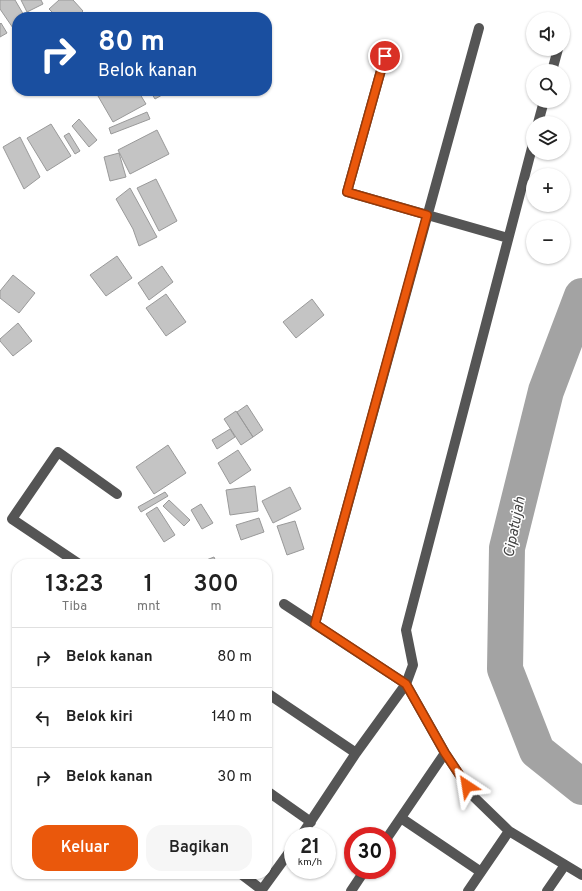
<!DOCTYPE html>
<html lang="id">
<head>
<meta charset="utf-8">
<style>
	body { margin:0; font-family:Overpass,sans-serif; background:#f6f6f6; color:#222; height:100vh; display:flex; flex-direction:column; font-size:15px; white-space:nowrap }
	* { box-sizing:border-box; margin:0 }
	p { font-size:13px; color:#767676 }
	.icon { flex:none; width:22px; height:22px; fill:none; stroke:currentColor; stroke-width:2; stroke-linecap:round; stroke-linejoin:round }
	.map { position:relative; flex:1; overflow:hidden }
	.side { position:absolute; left:12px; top:559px; width:260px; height:320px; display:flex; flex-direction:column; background:#fff; border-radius:16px; box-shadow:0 1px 3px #0004 }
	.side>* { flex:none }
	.top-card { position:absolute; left:12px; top:12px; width:260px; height:84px; border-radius:16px; box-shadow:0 1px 3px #0004; background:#1a4fa0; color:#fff; overflow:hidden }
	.tools { position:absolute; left:526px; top:12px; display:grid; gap:8px }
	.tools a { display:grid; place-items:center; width:44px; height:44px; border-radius:50%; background:#fff; box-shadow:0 1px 3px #0004; font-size:20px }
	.speed { position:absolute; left:284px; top:827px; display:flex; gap:8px; font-size:20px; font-weight:700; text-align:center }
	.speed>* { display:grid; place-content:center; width:52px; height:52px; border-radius:50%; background:#fff; box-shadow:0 1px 3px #0004; line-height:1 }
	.speed small { font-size:10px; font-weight:400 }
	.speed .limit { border:6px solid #d22; background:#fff; color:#111 }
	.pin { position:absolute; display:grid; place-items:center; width:34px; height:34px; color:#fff; margin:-17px; border:2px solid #fff; border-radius:50%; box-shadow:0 1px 4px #0007 }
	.me { position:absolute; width:44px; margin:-22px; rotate:327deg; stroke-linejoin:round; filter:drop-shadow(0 0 3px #0008) }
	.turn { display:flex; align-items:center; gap:14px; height:84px; padding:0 20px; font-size:18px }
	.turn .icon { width:52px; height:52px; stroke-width:2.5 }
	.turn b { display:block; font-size:28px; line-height:34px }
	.eta { display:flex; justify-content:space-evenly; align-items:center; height:68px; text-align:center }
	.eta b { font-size:24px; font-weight:600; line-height:28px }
	.cta { display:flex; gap:8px; margin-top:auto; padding:8px 20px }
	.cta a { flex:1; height:46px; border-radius:16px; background:#ea580c; color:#fff; font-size:16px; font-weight:600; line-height:46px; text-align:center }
	.cta a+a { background:#f6f6f6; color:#222 }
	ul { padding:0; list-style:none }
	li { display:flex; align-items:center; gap:12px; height:60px; padding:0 20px; border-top:1px solid #e0e0e0 }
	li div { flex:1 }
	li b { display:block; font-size:15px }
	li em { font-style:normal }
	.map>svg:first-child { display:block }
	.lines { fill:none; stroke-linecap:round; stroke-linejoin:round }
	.river { stroke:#a3a3a3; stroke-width:36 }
	.building { fill:#c4c4c4; stroke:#999 }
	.minor { stroke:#555; stroke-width:10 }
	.route-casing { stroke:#983908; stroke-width:10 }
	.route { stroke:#ea580c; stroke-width:7 }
	.labels { text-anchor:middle; stroke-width:3; stroke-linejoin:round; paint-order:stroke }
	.water-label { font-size:15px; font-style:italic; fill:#444; stroke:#fff }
</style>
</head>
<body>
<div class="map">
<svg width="582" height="891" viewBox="0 0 582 891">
	<rect width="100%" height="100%" fill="#fff"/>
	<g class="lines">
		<path class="river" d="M582 296 546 391 507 548 505 669 537 751 582 787"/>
	</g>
	<path class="building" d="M0 0H15L25 17H17V24L13 28 0 9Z
		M21 0H41L43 4 27 12Z
		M59 0H73L83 11 77 17H57L49 9Z
		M1 23 7 33 0 37V24Z
		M107 91H138L146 104 113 122 98 96Z
		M150 91H169L155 99Z
		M147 112 150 119 111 134 109 128Z
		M79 119 97 140 89 147 72 126Z
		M51 124 71 156 47 171 27 138Z
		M157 130 169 154 130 174 118 150Z
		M69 133 80 151 75 154 64 136Z
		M20 137 40 177 24 189 3 147Z
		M119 153 126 177 110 181 104 157Z
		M156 179 177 221 159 231 137 188Z
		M130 188 157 237 139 246 133 229 116 199Z
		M117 256 132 278 106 296 90 275Z
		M162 266 173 282 149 300 138 283Z
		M13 275 35 293 19 313 0 298V291Z
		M166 294 186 322 166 336 146 308Z
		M312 299 324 315 296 338 283 322Z
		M18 323 32 341 13 356 0 341V339Z
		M247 405 263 430 253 437 237 412Z
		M236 411 253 437 241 445 224 419Z
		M230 429 235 437 217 449 212 440Z
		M168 445 186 473 154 494 136 467Z
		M238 450 251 470 230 484 218 463Z
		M255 486 258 511 230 515 226 490Z
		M290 487 301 509 273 523 262 501Z
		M165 492 168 496 141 512 138 507Z
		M169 500 190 520 184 526 163 506Z
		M201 504 213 523 202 529 191 510Z
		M157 507 175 535 164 542 146 514Z
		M259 518 264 532 241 540 236 525Z
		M295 521 304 549 287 555 277 526Z
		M214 557 217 564H196Z"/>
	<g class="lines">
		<path class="minor" d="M385 56 347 192 508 238
			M552 71 558 49
			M538 123 544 101
			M79 564 12 519 58 452 117 494
			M284 604 406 684 445 753 474 797 509 831 582 875
			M315 624 479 28
			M267 693 356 753
			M267 791 311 822
			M401 818 481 872
			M301 836 356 753 406 684 413 665 406 630 533 144
			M387 838 445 753
			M241 874 262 890
			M261 891 293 847
			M351 891 365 870
			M468 891 509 831
			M547 891 565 865"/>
	</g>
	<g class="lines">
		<g class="route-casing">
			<path id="route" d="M385 56 347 192 427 215 315 624 406 684 445 753 467 786"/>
		</g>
		<use href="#route" class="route"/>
	</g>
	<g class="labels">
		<g class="water-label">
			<text transform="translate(514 527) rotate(-79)" y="5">Cipatujah</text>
		</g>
	</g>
</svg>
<div class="tools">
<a><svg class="icon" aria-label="sound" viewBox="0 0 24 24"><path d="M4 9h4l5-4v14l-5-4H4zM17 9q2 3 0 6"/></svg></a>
<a><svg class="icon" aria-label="search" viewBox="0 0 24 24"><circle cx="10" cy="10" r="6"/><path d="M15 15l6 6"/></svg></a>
<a><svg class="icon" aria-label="layers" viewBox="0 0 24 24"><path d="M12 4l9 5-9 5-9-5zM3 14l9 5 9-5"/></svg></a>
<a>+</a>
<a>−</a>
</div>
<div class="speed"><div>21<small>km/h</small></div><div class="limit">30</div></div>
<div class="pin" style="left:385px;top:56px;background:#d93025"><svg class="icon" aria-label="arrive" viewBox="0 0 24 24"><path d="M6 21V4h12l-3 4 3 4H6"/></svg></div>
<svg class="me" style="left:467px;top:786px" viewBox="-20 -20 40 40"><path d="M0-17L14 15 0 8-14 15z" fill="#ea580c" stroke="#fff" stroke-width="4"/></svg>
<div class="top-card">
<div class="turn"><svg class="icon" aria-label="right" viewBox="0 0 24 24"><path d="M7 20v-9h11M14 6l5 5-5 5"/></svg><div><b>80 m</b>Belok kanan</div></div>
</div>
<section class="side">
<div class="eta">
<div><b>13:23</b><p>Tiba</p></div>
<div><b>1</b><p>mnt</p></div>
<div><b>300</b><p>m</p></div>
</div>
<ul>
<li><svg class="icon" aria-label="right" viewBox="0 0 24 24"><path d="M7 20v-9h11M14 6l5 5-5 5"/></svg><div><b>Belok kanan</b></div><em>80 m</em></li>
<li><svg class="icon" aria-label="left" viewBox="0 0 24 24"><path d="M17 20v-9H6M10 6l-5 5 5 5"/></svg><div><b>Belok kiri</b></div><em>140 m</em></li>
<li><svg class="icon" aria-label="right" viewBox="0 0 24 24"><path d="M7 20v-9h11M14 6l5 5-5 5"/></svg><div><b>Belok kanan</b></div><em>30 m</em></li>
</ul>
<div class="cta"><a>Keluar</a><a>Bagikan</a></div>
</section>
</div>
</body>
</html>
